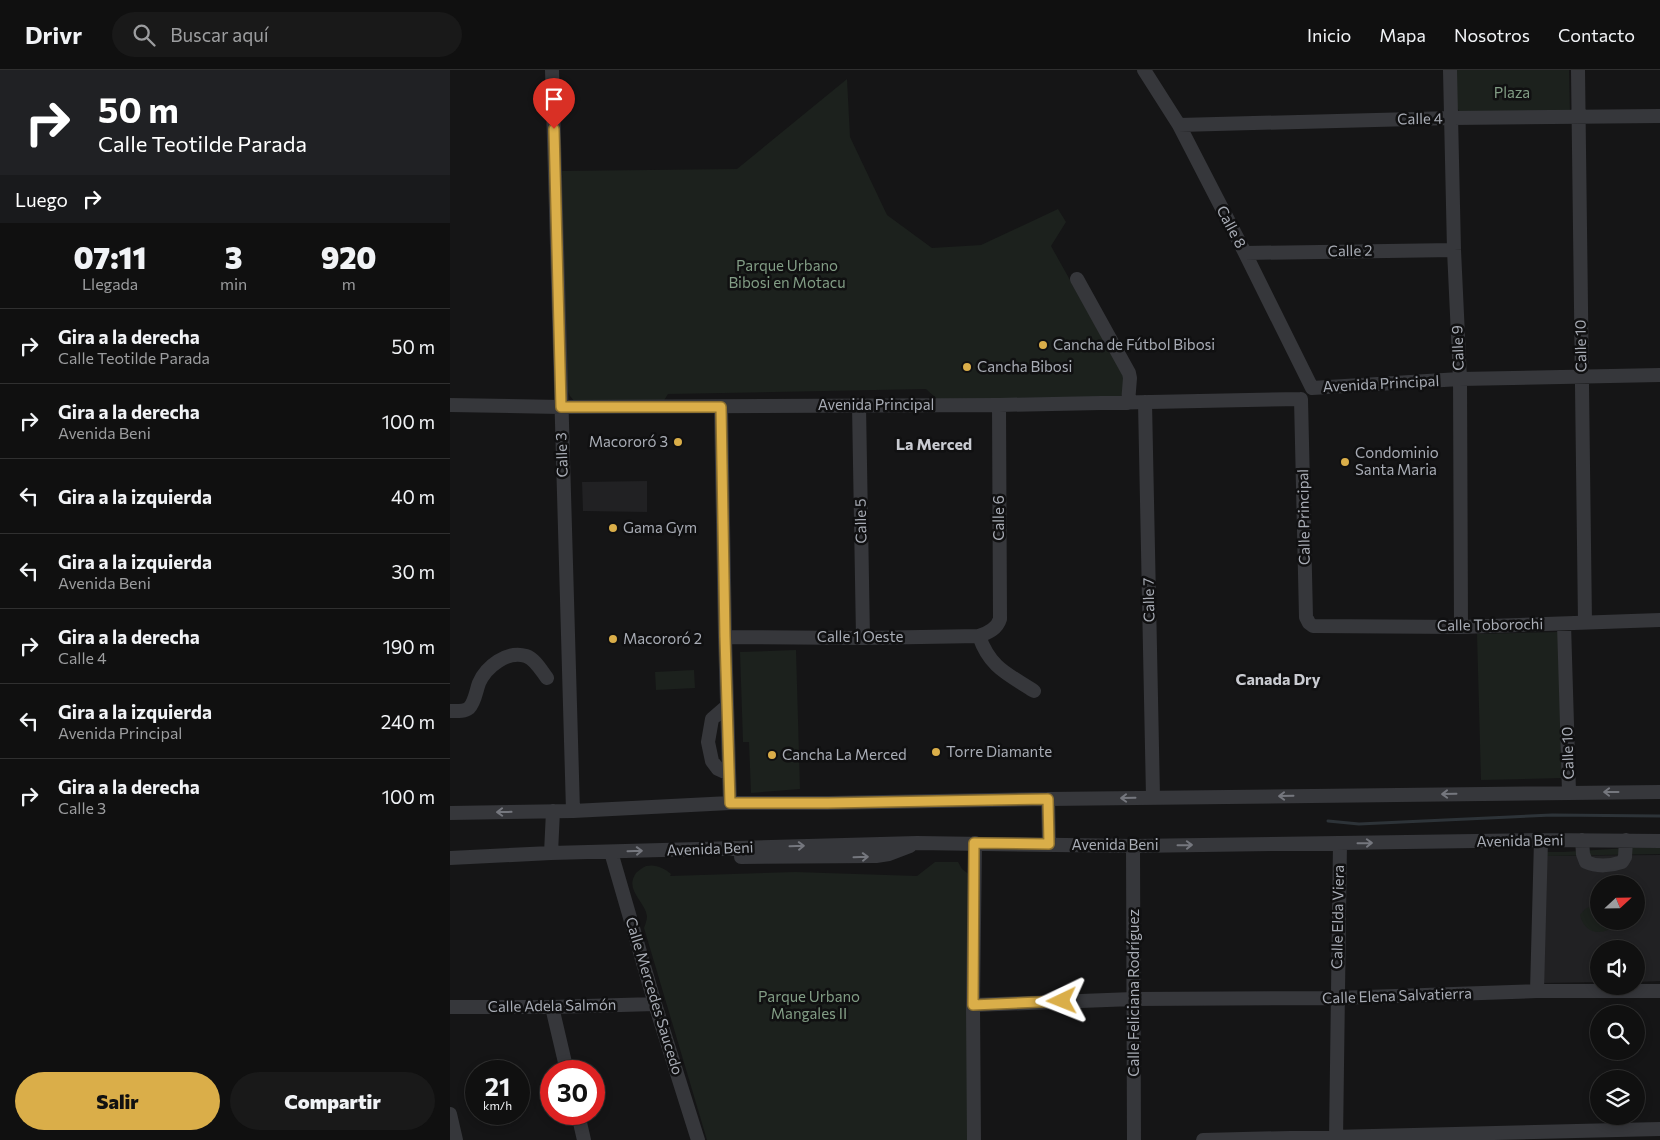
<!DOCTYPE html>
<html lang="es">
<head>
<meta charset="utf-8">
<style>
	body { margin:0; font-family:Commissioner,sans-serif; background:#191919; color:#f1f3f6; height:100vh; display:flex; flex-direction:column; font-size:19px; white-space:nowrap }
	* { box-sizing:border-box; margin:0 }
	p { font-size:16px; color:#9c9d9f }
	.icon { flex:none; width:28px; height:28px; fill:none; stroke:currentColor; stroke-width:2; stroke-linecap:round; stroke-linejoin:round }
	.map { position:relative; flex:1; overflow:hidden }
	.drawer { display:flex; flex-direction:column; background:#101010; width:450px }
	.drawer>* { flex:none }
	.banner { background:#202124; color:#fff; overflow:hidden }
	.needle { width:32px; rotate:68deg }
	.controls { position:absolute; left:1140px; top:805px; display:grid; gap:10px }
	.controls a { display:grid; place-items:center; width:55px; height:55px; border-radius:50%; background:#101010; box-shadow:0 2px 8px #0003,0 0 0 1px #303030; font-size:25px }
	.speed { position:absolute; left:15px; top:990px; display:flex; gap:10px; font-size:25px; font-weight:700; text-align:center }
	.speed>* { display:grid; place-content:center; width:65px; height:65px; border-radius:50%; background:#101010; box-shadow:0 2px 8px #0003,0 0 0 1px #303030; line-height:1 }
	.speed small { font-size:12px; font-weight:400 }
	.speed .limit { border:8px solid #d22; background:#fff; color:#111 }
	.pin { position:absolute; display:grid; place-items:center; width:42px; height:42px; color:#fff; margin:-51px -21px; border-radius:50% 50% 50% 0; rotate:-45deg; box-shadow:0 0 5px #0007 }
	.pin .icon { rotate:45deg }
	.me { position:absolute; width:55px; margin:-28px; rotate:268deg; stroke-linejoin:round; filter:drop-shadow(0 0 4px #0008) }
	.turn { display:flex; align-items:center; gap:18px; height:105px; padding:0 15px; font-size:22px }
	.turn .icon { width:65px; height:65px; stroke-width:2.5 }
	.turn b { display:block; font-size:35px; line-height:42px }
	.then { display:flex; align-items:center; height:48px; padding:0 15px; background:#0003; gap:10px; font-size:19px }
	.eta { display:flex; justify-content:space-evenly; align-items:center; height:85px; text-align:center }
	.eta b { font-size:30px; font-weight:800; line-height:35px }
	.cta { display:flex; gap:10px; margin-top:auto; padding:10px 15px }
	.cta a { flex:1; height:58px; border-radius:30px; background:#daae49; color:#111; font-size:20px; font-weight:800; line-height:58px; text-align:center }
	.cta a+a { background:#191919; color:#f1f3f6 }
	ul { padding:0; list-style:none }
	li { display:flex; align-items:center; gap:15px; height:75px; padding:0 15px; border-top:1px solid #303030 }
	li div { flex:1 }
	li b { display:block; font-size:19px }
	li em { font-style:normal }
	header { display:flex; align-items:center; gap:30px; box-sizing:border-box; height:70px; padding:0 25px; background:#101010; border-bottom:1px solid #303030 }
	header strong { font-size:24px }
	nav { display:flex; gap:28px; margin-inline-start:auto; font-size:18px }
	.search { width:350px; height:45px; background:#191919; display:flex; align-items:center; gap:12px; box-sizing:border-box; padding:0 18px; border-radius:28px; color:#9c9d9f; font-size:19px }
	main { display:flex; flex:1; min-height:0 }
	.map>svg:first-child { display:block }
	.built { fill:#212123; fill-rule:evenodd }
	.green { fill:#1c211d }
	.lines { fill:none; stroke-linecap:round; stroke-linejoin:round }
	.stream { stroke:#2d3338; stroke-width:3 }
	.minor { stroke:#36373b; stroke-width:14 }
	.oneway { stroke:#75777e }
	.route-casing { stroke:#8e712f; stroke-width:12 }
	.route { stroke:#daae49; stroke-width:9 }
	.poi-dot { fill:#daae49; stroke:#101011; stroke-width:2 }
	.labels { text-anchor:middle; stroke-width:5; stroke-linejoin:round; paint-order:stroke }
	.park-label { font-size:15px; fill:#829d85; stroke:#101011 }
	.street-label { font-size:15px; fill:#a8acb5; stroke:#101011 }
	.poi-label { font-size:15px; fill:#a8acb5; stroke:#101011; text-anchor:start }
	.neighbourhood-label { font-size:16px; font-weight:bold; fill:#c9cbd1; stroke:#101011 }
</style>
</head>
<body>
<header>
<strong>Drivr</strong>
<div class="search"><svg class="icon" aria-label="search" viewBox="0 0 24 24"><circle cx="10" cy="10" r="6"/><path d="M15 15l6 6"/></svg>Buscar aquí</div>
<nav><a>Inicio</a><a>Mapa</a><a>Nosotros</a><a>Contacto</a></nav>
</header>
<main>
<section class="drawer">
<div class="banner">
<div class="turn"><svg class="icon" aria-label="right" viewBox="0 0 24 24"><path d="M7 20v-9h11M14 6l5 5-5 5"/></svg><div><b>50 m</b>Calle Teotilde Parada</div></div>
<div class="then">Luego<svg class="icon" aria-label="right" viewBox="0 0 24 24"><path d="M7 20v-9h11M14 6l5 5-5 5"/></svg></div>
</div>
<div class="eta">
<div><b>07:11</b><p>Llegada</p></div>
<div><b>3</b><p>min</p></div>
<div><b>920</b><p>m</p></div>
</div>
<ul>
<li><svg class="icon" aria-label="right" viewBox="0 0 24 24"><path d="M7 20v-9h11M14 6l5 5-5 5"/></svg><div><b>Gira a la derecha</b><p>Calle Teotilde Parada</p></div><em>50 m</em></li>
<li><svg class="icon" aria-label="right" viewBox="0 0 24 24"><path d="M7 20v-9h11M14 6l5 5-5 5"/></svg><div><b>Gira a la derecha</b><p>Avenida Beni</p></div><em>100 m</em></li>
<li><svg class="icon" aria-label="left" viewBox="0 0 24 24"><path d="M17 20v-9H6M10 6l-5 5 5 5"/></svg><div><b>Gira a la izquierda</b></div><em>40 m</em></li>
<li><svg class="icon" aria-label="left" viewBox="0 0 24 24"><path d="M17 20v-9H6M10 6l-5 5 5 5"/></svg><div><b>Gira a la izquierda</b><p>Avenida Beni</p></div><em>30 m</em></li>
<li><svg class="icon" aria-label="right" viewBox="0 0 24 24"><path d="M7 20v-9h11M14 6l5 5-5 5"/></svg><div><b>Gira a la derecha</b><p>Calle 4</p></div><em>190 m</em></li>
<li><svg class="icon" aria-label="left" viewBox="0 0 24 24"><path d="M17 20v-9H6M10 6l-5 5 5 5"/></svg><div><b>Gira a la izquierda</b><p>Avenida Principal</p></div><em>240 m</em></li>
<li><svg class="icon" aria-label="right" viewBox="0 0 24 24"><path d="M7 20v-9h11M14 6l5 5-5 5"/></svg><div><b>Gira a la derecha</b><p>Calle 3</p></div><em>100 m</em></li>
</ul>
<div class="cta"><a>Salir</a><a>Compartir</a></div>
</section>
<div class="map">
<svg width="1210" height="1070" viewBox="0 0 1210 1070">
	<rect width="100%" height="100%" fill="#151516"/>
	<path class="built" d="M197 411V442L133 441 132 412Z
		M1210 785V911L1186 912V879H1149V912L1092 913 1097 786ZM1149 814H1186V851H1149Z"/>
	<path class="green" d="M1005 0H1119L1120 45 1012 46 1005 34Z
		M397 9 400 67 437 145 482 178 531 175 608 139 616 152 601 176 673 305 675 318 671 326 663 327 487 329 476 319 218 324 213 332H125L120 326 117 319 112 101 287 99Z
		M1108 562 1112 708 1031 710 1027 564Z
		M346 580 350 719 301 723 299 672H293L290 582Z
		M244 600 245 618 206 620 205 602Z
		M1177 778H1210V784L1097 786 1093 782H1113Z
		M485 792H508L512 799 524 808 517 849V1070H257L194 858C195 855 197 850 197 846 195 831 174 820 186 803 189 800 192 798 196 796 206 794 214 798 221 804L220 806 345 802 467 806Z
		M1147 833H1149V851H1170C1157 866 1135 867 1130 845L1135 839Z"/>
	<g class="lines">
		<path class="stream" d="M878 751 909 754 1102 745 1210 746"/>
		<path class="minor" d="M102 0 123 741
			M694 0 729 55 795 183 862 318
			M1000 0 1004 180 1010 309 1011 557
			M1128 0 1135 553
			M729 55 1002 48 1210 46
			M795 183 1004 180
			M627 209 679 303 680 308 678 333
			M862 318 1010 309 1210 305
			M851 329 856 547 859 553 863 556 1011 557 1210 550
			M695 332 703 727
			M0 335 111 337 549 335 851 329
			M409 335 413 568
			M271 337 275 567 280 733
			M1114 554 1119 722
			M529 566C540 598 558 604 584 621
			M275 567 413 568 529 566C538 563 547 559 550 549L549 335
			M277 636 262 649 258 672 262 691 268 699 279 704
			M0 641C6 641 14 642 19 638 25 632 26 621 29 613 36 597 57 580 76 586 85 589 91 600 97 608
			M598 729 599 774
			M0 743 123 741 280 733H378L598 729 1210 722
			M1132 770 1133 784 1136 792C1147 797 1161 796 1172 792L1175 787 1176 770
			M683 776 684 1070
			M161 782 205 934 248 1070
			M101 783 103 741
			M291 787 426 786 439 784 460 776
			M0 788 101 783 467 773 683 776 1091 770 1210 771
			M1087 921 1091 770
			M523 935 683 929 887 928 1087 921H1210
			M0 937H102L205 934
			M102 937 117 1001
			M0 1044 6 1070
			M128 1044 134 1070
			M524 1070 523 935 525 773
			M753 1070 1210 1059
			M886 1070 890 773"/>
	</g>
	<defs><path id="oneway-shaft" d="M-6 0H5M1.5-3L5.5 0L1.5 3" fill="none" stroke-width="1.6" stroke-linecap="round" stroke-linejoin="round" transform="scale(1.25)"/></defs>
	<g class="oneway">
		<use href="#oneway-shaft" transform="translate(1161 722) rotate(180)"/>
		<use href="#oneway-shaft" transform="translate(999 724) rotate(179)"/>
		<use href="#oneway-shaft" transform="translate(836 726) rotate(179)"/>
		<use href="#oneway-shaft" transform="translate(678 728) rotate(179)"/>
		<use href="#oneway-shaft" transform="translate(54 742) rotate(179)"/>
		<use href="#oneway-shaft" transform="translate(915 773) rotate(-1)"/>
		<use href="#oneway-shaft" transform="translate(735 775) rotate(-1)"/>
		<use href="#oneway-shaft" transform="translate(347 776) rotate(-2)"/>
		<use href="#oneway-shaft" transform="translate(185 781) rotate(-2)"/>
		<use href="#oneway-shaft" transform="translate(411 787) rotate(-2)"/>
	</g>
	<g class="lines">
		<g class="route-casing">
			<path id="route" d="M104 59 111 337H271L275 567 280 733H378L598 729 599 774 524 773 523 935 612 931"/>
		</g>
		<use href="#route" class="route"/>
	</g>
	<g class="poi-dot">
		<circle cx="593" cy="275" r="5"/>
		<circle cx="517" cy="297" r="5"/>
		<circle cx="228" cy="372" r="5"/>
		<circle cx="895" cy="392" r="5"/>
		<circle cx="163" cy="458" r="5"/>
		<circle cx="163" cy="569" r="5"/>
		<circle cx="486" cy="682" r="5"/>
		<circle cx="322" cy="685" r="5"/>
	</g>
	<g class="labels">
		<g class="park-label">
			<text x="1062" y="28">Plaza</text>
			<text x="337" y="201">Parque Urbano<tspan x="337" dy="17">Bibosi en Motacu</tspan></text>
			<text x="359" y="932">Parque Urbano<tspan x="359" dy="17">Mangales II</tspan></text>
		</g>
		<g class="street-label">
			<text transform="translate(970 49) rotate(-1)" y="5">Calle 4</text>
			<text transform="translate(781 157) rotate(62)" y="5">Calle 8</text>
			<text transform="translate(900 181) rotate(-1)" y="5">Calle 2</text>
			<text transform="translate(1131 276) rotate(-91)" y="5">Calle 10</text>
			<text transform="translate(1008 278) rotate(-92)" y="5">Calle 9</text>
			<text transform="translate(931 314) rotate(-3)" y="5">Avenida Principal</text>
			<text x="426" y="340">Avenida Principal</text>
			<text transform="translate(112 385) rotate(-92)" y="5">Calle 3</text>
			<text transform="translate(854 447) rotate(-91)" y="5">Calle Principal</text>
			<text transform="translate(549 448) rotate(-90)" y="5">Calle 6</text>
			<text transform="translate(411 451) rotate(-91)" y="5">Calle 5</text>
			<text transform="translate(699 530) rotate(-91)" y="5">Calle 7</text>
			<text transform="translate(1040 555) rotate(-1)" y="5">Calle Toborochi</text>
			<text x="410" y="572">Calle 1 Oeste</text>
			<text transform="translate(1118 683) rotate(-92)" y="5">Calle 10</text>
			<text transform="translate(1070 771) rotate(-1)" y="5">Avenida Beni</text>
			<text x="665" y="780">Avenida Beni</text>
			<text transform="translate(260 779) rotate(-2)" y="5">Avenida Beni</text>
			<text transform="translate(888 847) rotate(-89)" y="5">Calle Elda Viera</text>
			<text transform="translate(684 923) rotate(-90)" y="5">Calle Feliciana Rodríguez</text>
			<text transform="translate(204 926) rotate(73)" y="5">Calle Mercedes Saucedo</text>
			<text transform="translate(947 926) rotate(-2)" y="5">Calle Elena Salvatierra</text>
			<text transform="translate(102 936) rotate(-1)" y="5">Calle Adela Salmón</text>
		</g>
		<g class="poi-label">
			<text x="603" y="280">Cancha de Fútbol Bibosi</text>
			<text x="527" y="302">Cancha Bibosi</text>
			<text x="218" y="377" text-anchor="end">Macororó 3</text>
			<text x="905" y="388">Condominio<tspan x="905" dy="17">Santa Maria</tspan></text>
			<text x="173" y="463">Gama Gym</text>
			<text x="173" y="574">Macororó 2</text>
			<text x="496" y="687">Torre Diamante</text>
			<text x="332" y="690">Cancha La Merced</text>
		</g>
		<g class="neighbourhood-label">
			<text x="484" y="380">La Merced</text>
			<text x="828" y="615">Canada Dry</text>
		</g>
	</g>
</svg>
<div class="controls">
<a><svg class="needle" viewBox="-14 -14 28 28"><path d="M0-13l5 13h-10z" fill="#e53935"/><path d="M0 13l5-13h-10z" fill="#9c9d9f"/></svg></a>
<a><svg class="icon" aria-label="sound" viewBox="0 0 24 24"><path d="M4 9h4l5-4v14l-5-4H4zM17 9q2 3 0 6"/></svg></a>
<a><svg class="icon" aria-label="search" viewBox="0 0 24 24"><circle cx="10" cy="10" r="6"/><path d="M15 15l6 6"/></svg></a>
<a><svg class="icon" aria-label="layers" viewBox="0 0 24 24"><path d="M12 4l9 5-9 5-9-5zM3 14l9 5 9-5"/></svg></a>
</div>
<div class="speed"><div>21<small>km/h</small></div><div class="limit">30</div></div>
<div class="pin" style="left:104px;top:59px;background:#d93025"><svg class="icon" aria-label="arrive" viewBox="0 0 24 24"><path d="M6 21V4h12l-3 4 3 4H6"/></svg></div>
<svg class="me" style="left:612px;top:931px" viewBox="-20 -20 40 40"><path d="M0-17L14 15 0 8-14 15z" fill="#daae49" stroke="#fff" stroke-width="4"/></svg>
</div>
</main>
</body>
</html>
